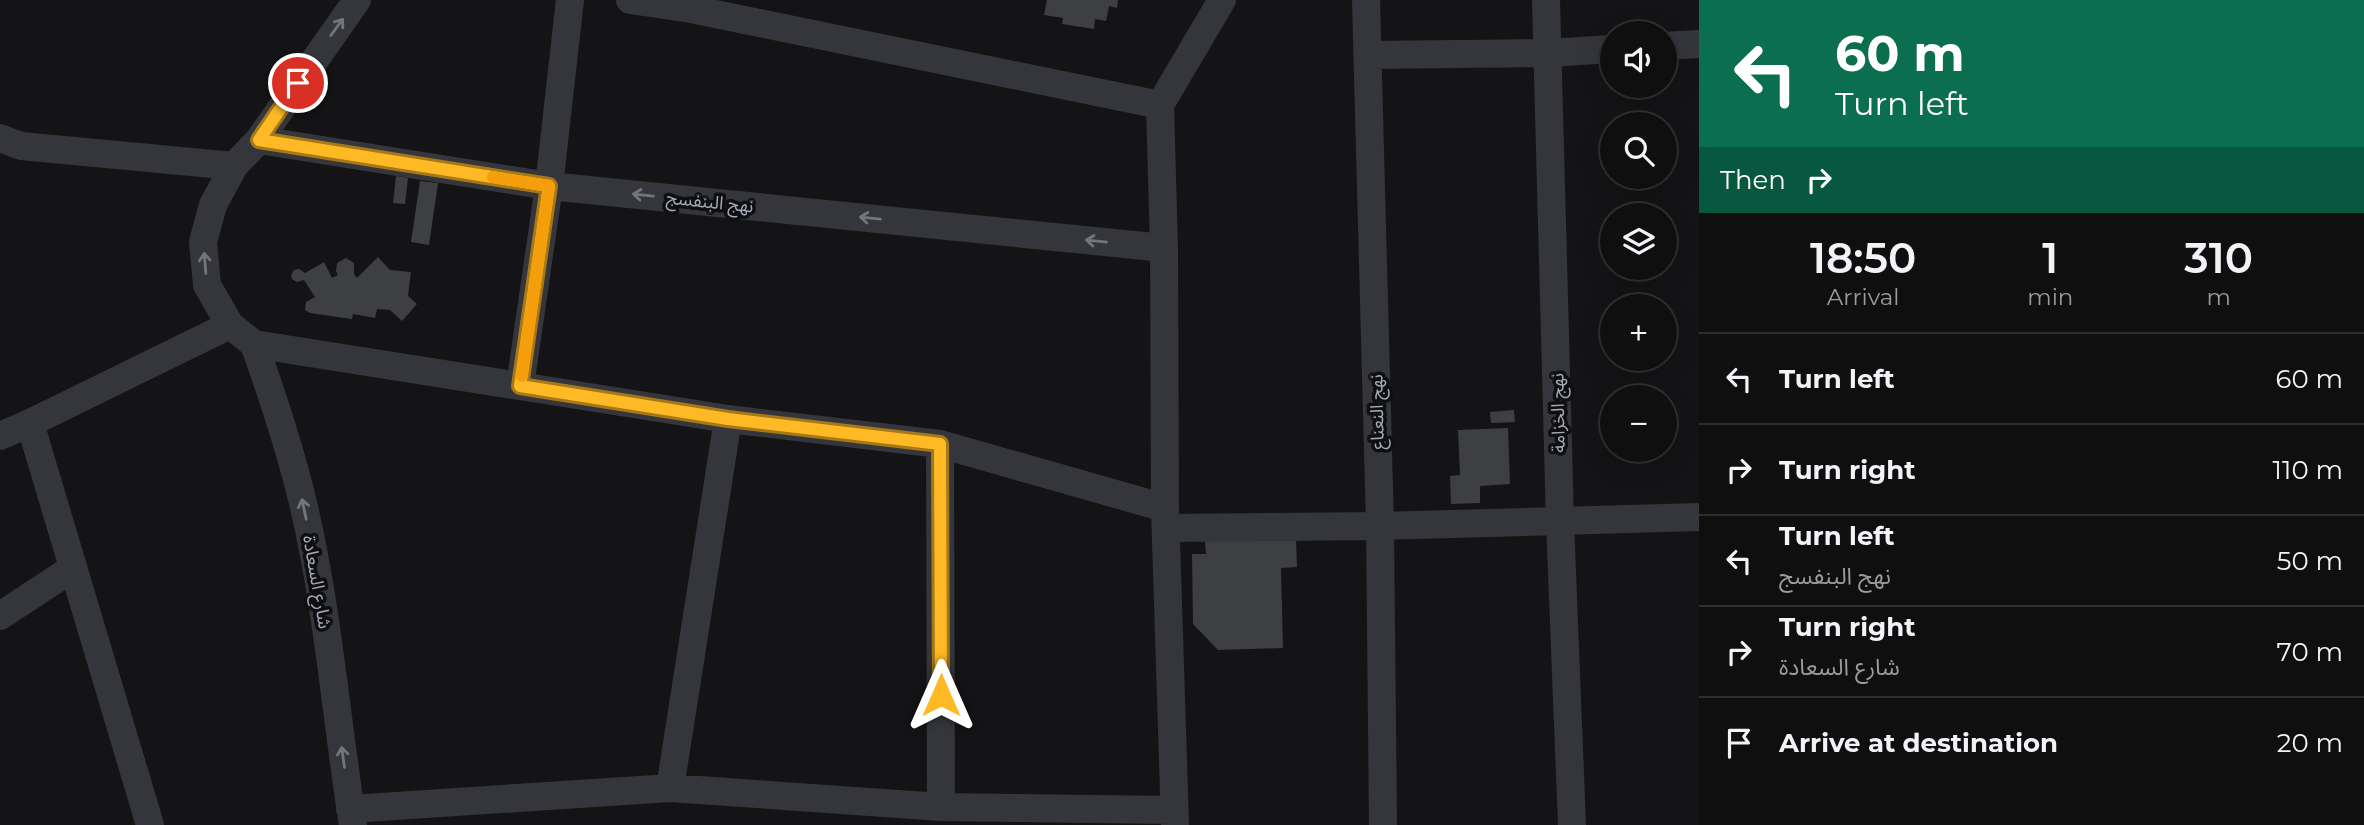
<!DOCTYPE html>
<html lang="en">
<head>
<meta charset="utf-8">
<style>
	body { margin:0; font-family:Montserrat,"Noto Sans Arabic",sans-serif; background:#1d1d1e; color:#f1f3f6; height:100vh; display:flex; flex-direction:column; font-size:26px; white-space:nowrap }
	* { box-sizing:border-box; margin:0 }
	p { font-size:23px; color:#9b9c9f }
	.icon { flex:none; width:38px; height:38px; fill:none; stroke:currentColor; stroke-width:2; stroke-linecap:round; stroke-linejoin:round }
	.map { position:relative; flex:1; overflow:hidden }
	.drawer { display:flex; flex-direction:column; background:#0f0f10; width:665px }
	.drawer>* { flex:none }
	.hud { background:#0b6e4f; color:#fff; overflow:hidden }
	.fabs { position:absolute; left:1600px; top:21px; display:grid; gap:14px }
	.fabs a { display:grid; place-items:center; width:77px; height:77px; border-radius:50%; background:#0f0f10; box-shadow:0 7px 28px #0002,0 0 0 2px #2f2f30; font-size:35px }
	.pin { position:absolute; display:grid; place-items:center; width:60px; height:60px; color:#fff; margin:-30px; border:4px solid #fff; border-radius:50%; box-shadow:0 2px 7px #0007 }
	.me { position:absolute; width:77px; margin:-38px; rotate:0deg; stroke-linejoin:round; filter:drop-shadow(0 0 5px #0008) }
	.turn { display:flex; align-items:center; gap:24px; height:147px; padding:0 21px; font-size:32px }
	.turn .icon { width:91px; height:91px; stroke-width:2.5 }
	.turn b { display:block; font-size:49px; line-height:60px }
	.then { display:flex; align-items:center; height:66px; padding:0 21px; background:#0003; gap:14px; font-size:26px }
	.eta { display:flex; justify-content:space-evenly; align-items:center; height:119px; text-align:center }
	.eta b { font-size:42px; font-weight:600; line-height:49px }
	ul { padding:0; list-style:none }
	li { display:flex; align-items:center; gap:21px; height:91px; padding:0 21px; border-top:2px solid #2f2f30 }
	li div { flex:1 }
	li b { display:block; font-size:26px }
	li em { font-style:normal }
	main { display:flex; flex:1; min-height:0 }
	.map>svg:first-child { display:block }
	.building { fill:#3e3f43 }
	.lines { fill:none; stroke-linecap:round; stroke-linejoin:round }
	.minor { stroke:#35363b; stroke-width:28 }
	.oneway { stroke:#73767f }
	.route-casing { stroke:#a57818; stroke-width:18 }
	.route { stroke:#feb925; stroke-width:12 }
	.slow { stroke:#f59e0b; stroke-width:12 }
	.labels { text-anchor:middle; stroke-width:7; stroke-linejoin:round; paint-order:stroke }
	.street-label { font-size:18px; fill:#a5aab7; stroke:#0f0f11 }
</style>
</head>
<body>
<main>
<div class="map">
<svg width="1699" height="825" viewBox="0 0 1699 825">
	<rect width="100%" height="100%" fill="#141416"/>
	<path class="building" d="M1047 0H1118L1117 8 1109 6 1106 21 1095 19 1094 29 1062 24 1063 18 1044 15Z
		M396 176 408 178 405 204 393 203Z
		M420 181 438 183 429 245 411 242Z
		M378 257 390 270 411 272 408 296 417 304 402 321 390 310 377 309 375 318 353 314 352 319 310 313 305 310 306 302 315 297 304 280 297 282 292 279 291 275 294 270 299 269 305 273 324 262 332 278 338 275 336 271 337 263 346 258 354 263V274L357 278Z
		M1514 410 1515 422 1491 423 1490 412Z
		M1508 428 1510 484 1480 486V503L1451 504 1450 476 1460 475 1458 430Z
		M1296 537 1297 567 1281 568 1283 648 1218 650 1193 624 1192 554H1206L1205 540Z"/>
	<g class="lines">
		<path class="minor" d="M357 0 259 140 234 166 213 205 203 242 207 285 230 325 254 344 728 419 940 444 1165 508
			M630 0 691 9 1160 105
			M1366 0 1380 526 1383 825
			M1546 0 1560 522 1572 825
			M1664 46 1699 44
			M1368 55 1549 53 1612 49
			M0 138 21 146 234 166
			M259 140 549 186 1164 248
			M254 344C273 397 290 448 303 503 328 608 336 718 353 825
			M520 386 549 186 570 0
			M30 423 150 825
			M0 436 30 423 230 325
			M940 444 941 807
			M1166 528 1380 526 1699 517
			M0 616 73 568
			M670 788 728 419
			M350 809 670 788 941 807 1174 810
			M1175 825 1165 508 1164 248 1160 105 1222 0"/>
	</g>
	<defs><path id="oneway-shaft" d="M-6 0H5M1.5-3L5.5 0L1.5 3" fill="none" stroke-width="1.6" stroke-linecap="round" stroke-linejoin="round" transform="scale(1.75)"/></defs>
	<g class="oneway">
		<use href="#oneway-shaft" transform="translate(337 27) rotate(-54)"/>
		<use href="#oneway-shaft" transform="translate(643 195) rotate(-174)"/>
		<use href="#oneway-shaft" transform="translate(870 218) rotate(-174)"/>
		<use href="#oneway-shaft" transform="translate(1096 241) rotate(-174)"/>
		<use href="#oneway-shaft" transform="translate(205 263) rotate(-95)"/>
		<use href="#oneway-shaft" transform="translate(304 509) rotate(-102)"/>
		<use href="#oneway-shaft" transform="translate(343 757) rotate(-98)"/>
	</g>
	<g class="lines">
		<g class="route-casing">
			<path id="route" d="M298 83 259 140 549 186 520 386 728 419 940 444 941 695"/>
		</g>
		<use href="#route" class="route"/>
		<path class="slow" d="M493 177 549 186 522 376"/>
	</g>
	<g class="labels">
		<g class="street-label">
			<text transform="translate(710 202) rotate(6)" y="6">نهج البنفسج</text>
			<text transform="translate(1377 412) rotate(-91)" y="6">نهج النعناع</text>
			<text transform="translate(1558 413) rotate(-91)" y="6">نهج الخزامة</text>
			<text transform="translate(317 582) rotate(80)" y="6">شارع السعادة</text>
		</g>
	</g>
</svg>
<div class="fabs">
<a><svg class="icon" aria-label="sound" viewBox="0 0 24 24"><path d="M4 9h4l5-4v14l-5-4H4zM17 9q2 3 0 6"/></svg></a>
<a><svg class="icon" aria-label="search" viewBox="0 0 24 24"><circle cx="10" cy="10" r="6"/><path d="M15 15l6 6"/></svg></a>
<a><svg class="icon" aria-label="layers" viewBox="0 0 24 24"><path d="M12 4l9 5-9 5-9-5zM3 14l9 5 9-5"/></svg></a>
<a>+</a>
<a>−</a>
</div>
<div class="pin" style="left:298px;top:83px;background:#d93025"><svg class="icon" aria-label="arrive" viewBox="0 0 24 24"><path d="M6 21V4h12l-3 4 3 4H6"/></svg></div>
<svg class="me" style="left:941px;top:695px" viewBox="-20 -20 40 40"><path d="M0-17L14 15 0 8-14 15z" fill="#feb925" stroke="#fff" stroke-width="4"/></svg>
</div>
<section class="drawer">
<div class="hud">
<div class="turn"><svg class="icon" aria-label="left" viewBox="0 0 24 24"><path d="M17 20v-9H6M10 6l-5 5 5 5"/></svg><div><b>60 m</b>Turn left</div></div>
<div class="then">Then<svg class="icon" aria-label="right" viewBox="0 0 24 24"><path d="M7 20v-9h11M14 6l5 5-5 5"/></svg></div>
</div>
<div class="eta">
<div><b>18:50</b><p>Arrival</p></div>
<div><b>1</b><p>min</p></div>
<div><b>310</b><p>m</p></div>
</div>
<ul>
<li><svg class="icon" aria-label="left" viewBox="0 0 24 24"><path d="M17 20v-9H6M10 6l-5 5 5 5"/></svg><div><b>Turn left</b></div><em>60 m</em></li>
<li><svg class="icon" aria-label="right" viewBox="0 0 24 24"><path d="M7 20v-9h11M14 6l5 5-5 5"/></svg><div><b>Turn right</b></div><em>110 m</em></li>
<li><svg class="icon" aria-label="left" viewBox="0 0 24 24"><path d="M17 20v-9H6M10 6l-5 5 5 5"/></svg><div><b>Turn left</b><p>نهج البنفسج</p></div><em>50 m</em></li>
<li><svg class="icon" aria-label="right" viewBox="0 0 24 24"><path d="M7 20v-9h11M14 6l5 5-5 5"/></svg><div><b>Turn right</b><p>شارع السعادة</p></div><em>70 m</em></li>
<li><svg class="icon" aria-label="arrive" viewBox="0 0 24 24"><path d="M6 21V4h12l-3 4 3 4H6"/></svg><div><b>Arrive at destination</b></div><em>20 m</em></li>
</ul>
</section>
</main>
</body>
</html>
